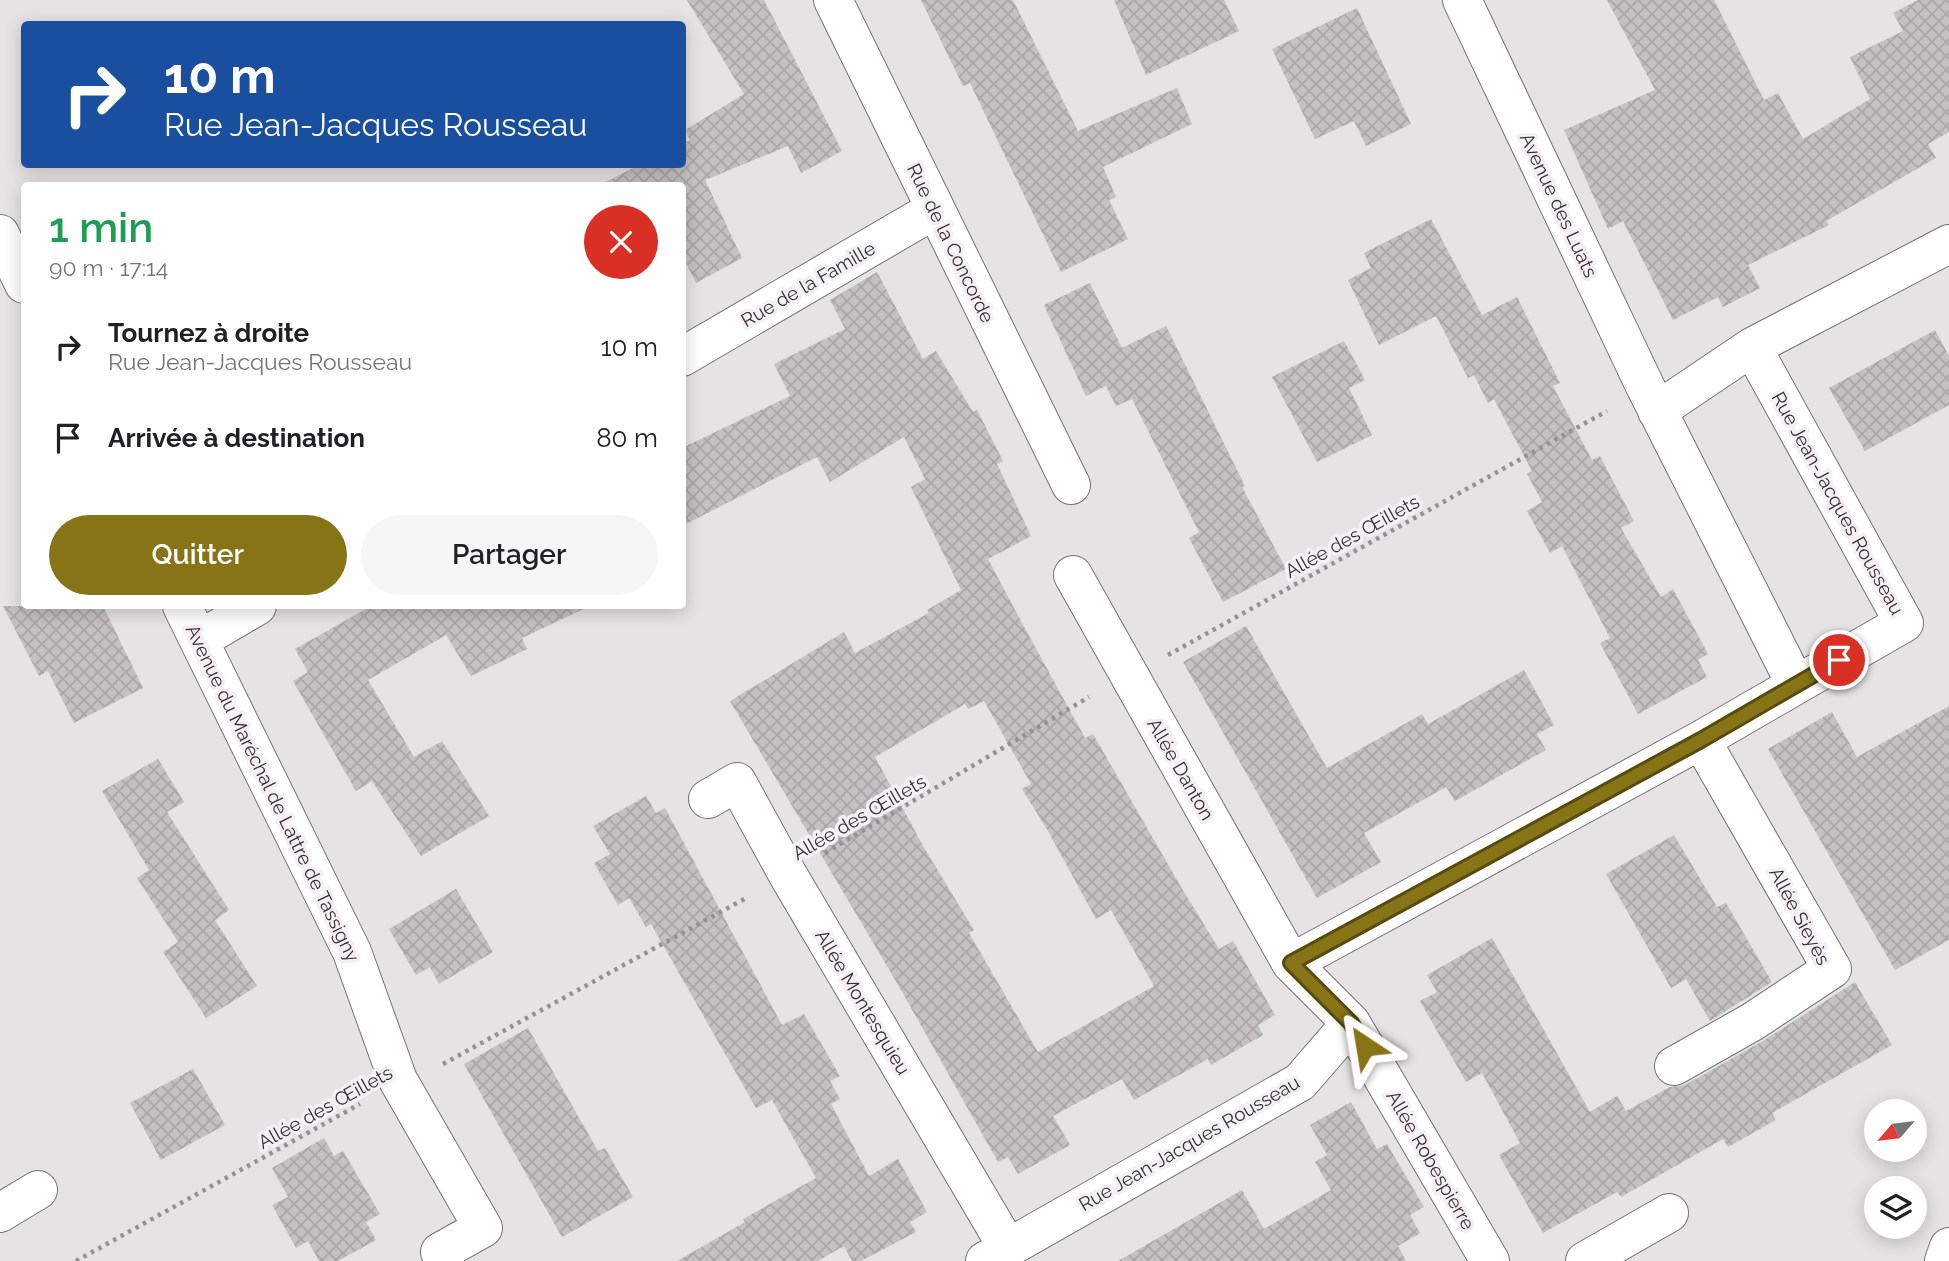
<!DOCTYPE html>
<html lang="fr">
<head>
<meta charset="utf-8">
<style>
	body { margin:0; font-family:Raleway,sans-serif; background:#f6f6f6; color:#202124; height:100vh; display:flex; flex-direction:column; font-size:26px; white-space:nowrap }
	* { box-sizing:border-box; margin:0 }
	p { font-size:23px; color:#757577 }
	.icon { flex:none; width:38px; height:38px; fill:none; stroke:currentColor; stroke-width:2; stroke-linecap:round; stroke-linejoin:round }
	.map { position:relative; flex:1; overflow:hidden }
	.panel { position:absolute; left:21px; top:182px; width:665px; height:427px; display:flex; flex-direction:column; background:#fff; border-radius:7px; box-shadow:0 4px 18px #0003 }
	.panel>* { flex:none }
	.hud { position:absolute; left:21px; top:21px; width:665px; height:147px; border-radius:7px; box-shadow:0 4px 18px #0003; background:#1a4fa0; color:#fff; overflow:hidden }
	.needle { width:46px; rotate:242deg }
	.buttons { position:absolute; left:1864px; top:1099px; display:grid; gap:14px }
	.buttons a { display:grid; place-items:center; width:63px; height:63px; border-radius:50%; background:#fff; box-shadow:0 4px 18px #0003; font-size:35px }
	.pin { position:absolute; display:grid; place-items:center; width:60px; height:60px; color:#fff; margin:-30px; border:4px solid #fff; border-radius:50%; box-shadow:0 2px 7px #0007 }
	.me { position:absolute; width:77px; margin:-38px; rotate:327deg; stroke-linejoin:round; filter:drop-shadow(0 0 5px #0008) }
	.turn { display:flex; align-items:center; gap:24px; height:147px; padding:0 28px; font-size:32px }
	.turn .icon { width:91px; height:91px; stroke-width:2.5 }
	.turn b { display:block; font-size:49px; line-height:60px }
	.round { display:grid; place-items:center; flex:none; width:74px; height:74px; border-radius:37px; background:#f6f6f6 }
	.headline { display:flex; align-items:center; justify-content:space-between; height:119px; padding:0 28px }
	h1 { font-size:42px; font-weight:600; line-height:52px; color:#1e9e55 }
	.button { display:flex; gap:14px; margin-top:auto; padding:14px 28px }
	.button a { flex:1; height:80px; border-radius:42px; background:#867417; color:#fff; font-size:28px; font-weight:600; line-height:80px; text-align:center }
	.button a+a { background:#f6f6f6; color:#202124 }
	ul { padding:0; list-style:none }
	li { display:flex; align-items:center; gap:21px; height:91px; padding:0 28px }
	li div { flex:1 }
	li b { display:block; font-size:26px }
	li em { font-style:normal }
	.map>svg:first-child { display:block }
	.building { fill:url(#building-cross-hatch); fill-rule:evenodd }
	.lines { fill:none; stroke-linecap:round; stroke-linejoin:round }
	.minor-casing { stroke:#747173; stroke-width:40 }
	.path { stroke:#939192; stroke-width:4.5; stroke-dasharray:3.5 5; stroke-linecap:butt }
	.minor { stroke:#fff; stroke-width:38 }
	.route-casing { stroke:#574b0f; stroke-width:18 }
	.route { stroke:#867417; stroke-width:12 }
	.labels { text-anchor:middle; stroke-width:7; stroke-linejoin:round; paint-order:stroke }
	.street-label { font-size:19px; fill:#333233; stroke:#f4f0f3 }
</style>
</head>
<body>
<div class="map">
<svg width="1949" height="1261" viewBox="0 0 1949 1261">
	<defs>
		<pattern id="building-cross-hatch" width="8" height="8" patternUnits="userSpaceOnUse" patternTransform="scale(1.75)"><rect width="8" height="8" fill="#c5c1c3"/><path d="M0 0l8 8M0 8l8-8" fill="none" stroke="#aaa6a8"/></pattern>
	</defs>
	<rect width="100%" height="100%" fill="#e6e3e5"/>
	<path class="building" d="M687 0H764L842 151 801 173 788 146 705 180 742 258 696 283 682 255V186H598L641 164H682V133L687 142 690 140 685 130 744 94Z
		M921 0H1013L1078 131 1177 88 1192 124 1103 167 1116 197 1109 200 1128 239 1061 272 970 83 963 86Z
		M1114 0H1224L1239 31 1146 75Z
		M1607 0H1714L1764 100 1778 93 1803 139 1870 99 1850 57 1903 31 1893 13 1918 0H1949V132L1928 144 1936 158 1826 221 1829 225 1748 265 1760 288 1723 307 1718 297 1673 320 1623 221 1608 229 1564 130 1655 90Z
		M1357 8 1411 124 1366 146 1354 121 1315 139 1272 49Z
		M1431 219 1482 315 1517 297 1560 383 1553 386 1592 460 1600 456 1634 521 1621 528 1661 597 1673 589 1708 654 1698 660 1707 677 1638 714 1600 643 1610 638 1562 546 1550 553 1527 511 1542 502 1527 474 1532 471 1494 399 1488 403 1474 375 1468 378 1436 316 1379 345 1348 280 1371 268 1364 253Z
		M877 272 923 359 936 351 973 412 977 410 1003 461 997 464 1031 536 988 559 1022 623 1085 738 1093 734 1181 887 1219 949 1233 941 1275 1015 1258 1025 1263 1035 1211 1065 1208 1059 1134 1100 1122 1079 1053 1116 1070 1145 1018 1174 1008 1157 998 1162 897 983 730 701 844 632 855 653 929 613 927 610 961 590 911 487 925 479 904 437 830 482 817 457 682 526V448L790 396 774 364 845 329 830 300ZM984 701 1031 784 1022 789 1048 831 1096 919 1111 910 1154 986 1038 1052 969 933 974 930 923 846 875 757 965 704 968 709Z
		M1090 283 1122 348 1166 326 1245 486 1242 487 1286 569 1223 602 1189 538 1199 532 1132 399 1116 406 1106 386 1086 396 1044 305Z
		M1935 330 1949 356V405L1865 451 1829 388Z
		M1344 341 1365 380 1349 388 1372 435 1317 462 1272 377Z
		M3 606H103L143 688 74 723 48 671 39 676Z
		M371 606H590L522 638 527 649 471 676 446 635 368 680 414 757 442 741 489 816 421 856 372 781 356 791 293 681 308 672 295 649Z
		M1246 626 1327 768 1422 714 1428 724 1524 670 1554 725 1537 734 1546 750 1455 801 1446 787 1364 833 1381 862 1317 898 1183 662Z
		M1949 706V940L1895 970 1768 749 1832 712 1857 757Z
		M158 759 184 802 167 812 229 910 215 920 257 986 206 1018 163 952 178 942 137 878 149 870 102 791Z
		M646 796 656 813 665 808 782 1025 804 1014 840 1076 830 1081 840 1099 831 1104 869 1176 898 1159 927 1212 910 1222 916 1232 861 1261H852L844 1246 818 1261H677L745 1222 743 1219 816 1178 772 1100 756 1108 651 924 646 927 629 898 618 905 594 863 610 854 593 826Z
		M1674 835 1717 907 1726 903 1772 982 1710 1021 1686 979 1671 988 1606 874Z
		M456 889 493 952 439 984 430 967 416 975 389 929Z
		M1492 938 1590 1112 1617 1096 1626 1111 1670 1087 1685 1085 1763 1041 1855 982 1892 1045 1772 1113 1776 1120 1728 1147 1723 1139 1621 1197 1617 1192 1543 1233 1499 1155 1520 1143 1482 1073 1466 1082 1420 1001 1437 992 1427 975Z
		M528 1028 598 1151 605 1148 633 1197 562 1237 464 1064Z
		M193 1069 225 1125 161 1160 130 1103Z
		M1351 1102 1377 1149 1387 1144 1424 1207 1410 1215 1420 1233 1398 1246 1406 1261H1118L1242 1190 1264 1229 1331 1190 1315 1162 1327 1155 1310 1125Z
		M324 1138 334 1156 343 1151 380 1214 366 1222 376 1240 338 1261H319L308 1241 296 1248 272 1205 288 1197 272 1168Z"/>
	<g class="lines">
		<g class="minor-casing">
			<path id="minor" d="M833 0 1071 485
				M1462 0 1645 386 1796 685 1904 623 1752 347
				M0 234 24 284
				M682 357 934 210
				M1657 411 1752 347 1949 244
				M1073 575 1291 963
				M182 606 352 952 398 1080 483 1228 440 1252 445 1261
				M199 640 257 606
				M708 799 737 782 788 875 1008 1248
				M1351 1023 1490 1261
				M1674 1066 1752 1022 1832 969 1701 740
				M0 1213 38 1190
				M985 1261 1300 1082 1351 1023 1291 963 1701 740 1796 685
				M1585 1261 1669 1213
				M1944 1261 1949 1247"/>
		</g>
		<path class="path" d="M1168 655 1607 411
			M825 853 1089 697
			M443 1064 748 897
			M76 1261 360 1104"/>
		<use href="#minor" class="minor"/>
	</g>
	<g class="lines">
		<g class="route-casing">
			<path id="route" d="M1365 1046 1351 1023 1291 963 1701 740 1839 660"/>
		</g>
		<use href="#route" class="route"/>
	</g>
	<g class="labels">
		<g class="street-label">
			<text transform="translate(1559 205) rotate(65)" y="7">Avenue des Luats</text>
			<text transform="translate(951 243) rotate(64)" y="7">Rue de la Concorde</text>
			<text transform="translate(808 284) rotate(-30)" y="7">Rue de la Famille</text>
			<text transform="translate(1838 503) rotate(61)" y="7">Rue Jean-Jacques Rousseau</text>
			<text transform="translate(1352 536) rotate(-29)" y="7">Allée des Œillets</text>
			<text transform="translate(1181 769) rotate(60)" y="7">Allée Danton</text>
			<text transform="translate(273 793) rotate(64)" y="7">Avenue du Maréchal de Lattre de Tassigny</text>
			<text transform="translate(859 817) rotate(-30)" y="7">Allée des Œillets</text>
			<text transform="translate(1800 916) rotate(62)" y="7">Allée Sieyès</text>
			<text transform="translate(863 1002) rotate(59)" y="7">Allée Montesquieu</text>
			<text transform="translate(325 1107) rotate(-29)" y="7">Allée des Œillets</text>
			<text transform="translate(1189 1143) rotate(-30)" y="7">Rue Jean-Jacques Rousseau</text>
			<text transform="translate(1431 1160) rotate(60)" y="7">Allée Robespierre</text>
		</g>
	</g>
</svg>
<div class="buttons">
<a><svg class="needle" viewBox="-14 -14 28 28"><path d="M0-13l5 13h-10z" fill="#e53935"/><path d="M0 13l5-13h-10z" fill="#757577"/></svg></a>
<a><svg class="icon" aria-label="layers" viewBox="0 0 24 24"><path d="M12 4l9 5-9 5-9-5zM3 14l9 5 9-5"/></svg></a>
</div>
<div class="pin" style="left:1839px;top:660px;background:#d93025"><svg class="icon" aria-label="arrive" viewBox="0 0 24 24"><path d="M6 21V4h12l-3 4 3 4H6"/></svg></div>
<svg class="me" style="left:1365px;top:1046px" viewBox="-20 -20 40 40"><path d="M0-17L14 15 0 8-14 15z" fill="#867417" stroke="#fff" stroke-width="4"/></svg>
<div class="hud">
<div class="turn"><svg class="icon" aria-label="right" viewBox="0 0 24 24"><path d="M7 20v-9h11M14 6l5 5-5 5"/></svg><div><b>10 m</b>Rue Jean-Jacques Rousseau</div></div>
</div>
<section class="panel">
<div class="headline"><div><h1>1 min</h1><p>90 m · 17:14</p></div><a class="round" style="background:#d93025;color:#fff"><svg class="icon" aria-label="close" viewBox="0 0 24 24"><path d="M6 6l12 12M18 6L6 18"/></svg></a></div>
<ul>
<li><svg class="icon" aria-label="right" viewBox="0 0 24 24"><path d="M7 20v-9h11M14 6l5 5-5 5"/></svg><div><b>Tournez à droite</b><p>Rue Jean-Jacques Rousseau</p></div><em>10 m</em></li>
<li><svg class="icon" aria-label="arrive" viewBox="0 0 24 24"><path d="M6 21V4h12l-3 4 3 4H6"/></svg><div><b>Arrivée à destination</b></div><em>80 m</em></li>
</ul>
<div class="button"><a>Quitter</a><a>Partager</a></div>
</section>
</div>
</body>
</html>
